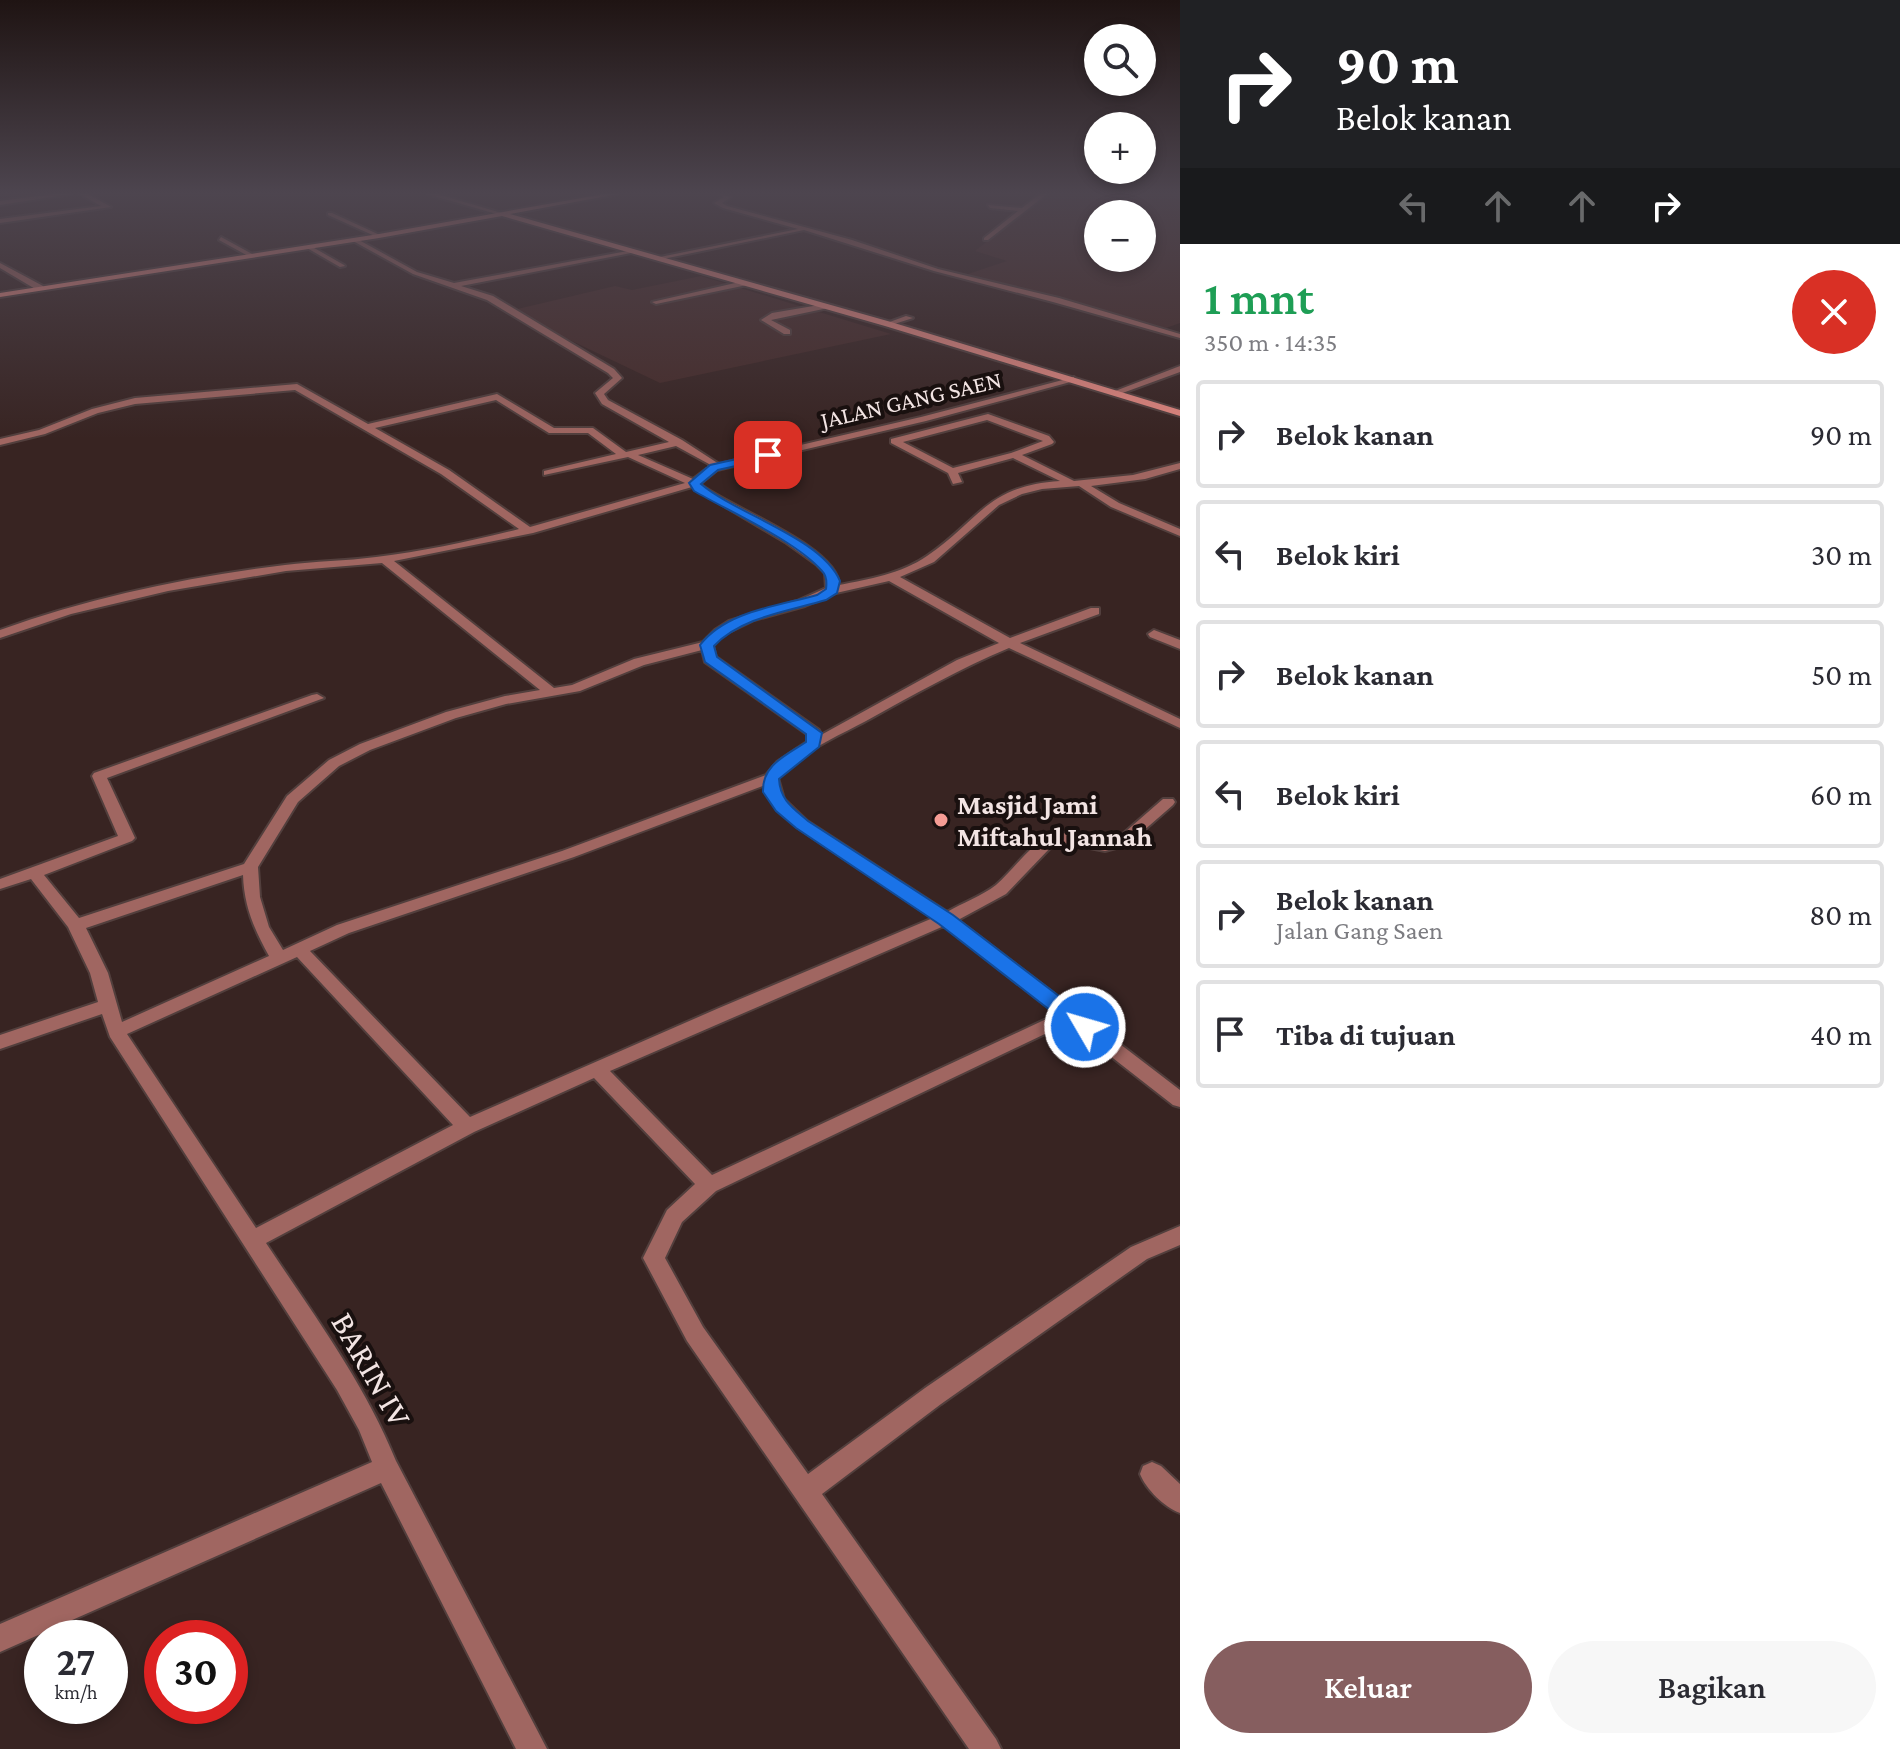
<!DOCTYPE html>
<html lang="id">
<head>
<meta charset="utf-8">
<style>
	body { margin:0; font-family:"Crimson Pro",serif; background:#f7f7f7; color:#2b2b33; height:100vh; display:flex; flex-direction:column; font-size:30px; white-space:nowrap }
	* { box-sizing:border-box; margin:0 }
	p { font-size:26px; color:#7c7c81 }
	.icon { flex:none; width:44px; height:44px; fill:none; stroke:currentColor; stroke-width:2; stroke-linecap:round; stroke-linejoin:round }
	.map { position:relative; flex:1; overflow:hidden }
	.details { display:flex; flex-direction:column; background:#fff; width:720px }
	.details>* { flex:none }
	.banner { background:#202124; color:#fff; overflow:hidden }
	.tools { position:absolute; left:1084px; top:24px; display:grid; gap:16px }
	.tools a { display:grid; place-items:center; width:72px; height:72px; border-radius:50%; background:#fff; box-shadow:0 4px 12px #0003; font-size:40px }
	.speed { position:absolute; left:24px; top:1620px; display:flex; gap:16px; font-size:40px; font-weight:700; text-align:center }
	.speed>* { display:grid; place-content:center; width:104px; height:104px; border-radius:50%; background:#fff; box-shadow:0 4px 12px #0003; line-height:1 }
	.speed small { font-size:20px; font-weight:400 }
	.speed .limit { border:12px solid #d22; background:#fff; color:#111 }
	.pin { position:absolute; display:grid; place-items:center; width:68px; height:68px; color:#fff; margin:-34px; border-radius:16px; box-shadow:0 4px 12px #0006 }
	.me { position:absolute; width:88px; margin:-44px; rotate:308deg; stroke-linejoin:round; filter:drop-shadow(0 0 6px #0008) }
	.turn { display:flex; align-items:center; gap:28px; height:168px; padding:0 24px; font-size:36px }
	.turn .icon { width:104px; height:104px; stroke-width:2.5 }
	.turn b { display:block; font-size:56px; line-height:68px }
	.lanes { display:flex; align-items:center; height:76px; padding:0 24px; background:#0003; justify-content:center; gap:40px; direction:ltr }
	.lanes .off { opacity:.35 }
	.round { display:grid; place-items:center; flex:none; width:84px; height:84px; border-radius:42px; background:#f7f7f7 }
	.head { display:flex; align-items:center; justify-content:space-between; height:136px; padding:0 24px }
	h1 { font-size:48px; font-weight:600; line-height:60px; color:#1e9e55 }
	.primary-button { display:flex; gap:16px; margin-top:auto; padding:16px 24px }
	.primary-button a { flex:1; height:92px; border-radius:48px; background:#865e5f; color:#fff; font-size:32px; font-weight:600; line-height:92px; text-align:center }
	.primary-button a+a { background:#f7f7f7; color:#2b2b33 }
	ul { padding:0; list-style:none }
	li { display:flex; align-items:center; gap:24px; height:108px; margin:0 16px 12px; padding:0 8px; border:4px solid #e1e1e2; border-radius:8px }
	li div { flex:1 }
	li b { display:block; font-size:30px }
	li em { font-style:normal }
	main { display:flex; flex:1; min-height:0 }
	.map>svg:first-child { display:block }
	.built { fill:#462b29; fill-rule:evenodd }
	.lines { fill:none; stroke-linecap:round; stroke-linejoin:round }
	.service-casing { stroke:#523f3d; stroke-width:4 }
	.minor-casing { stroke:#523f3d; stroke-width:4 }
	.tertiary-casing { stroke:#523f3d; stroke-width:4 }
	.secondary-casing { stroke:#523f3d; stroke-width:4 }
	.service { fill:#a06661; fill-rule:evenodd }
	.minor { fill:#a06661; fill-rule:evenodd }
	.tertiary { fill:#a06661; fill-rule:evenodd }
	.secondary { fill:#e3877f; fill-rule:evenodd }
	.route { fill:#1a73e8; stroke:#114b97; stroke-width:2 }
	.poi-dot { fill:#f59c94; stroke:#19100f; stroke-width:3 }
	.labels { text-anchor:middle; stroke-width:8; stroke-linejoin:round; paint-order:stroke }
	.far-street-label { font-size:24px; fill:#f2e4e3; stroke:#19100f }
	.poi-label { font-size:28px; font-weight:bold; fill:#f2e4e3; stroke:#19100f; text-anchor:start }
	.near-street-label { font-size:34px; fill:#f2e4e3; stroke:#19100f }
</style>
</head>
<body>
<main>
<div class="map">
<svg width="1180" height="1749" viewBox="0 0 1180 1749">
	<rect width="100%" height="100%" fill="#382422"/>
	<path class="built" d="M1046 194H1180V323L1166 328 962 276 1007 261 975 251ZM1098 214H1142V258H1098Z
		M701 276 891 334 660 383 509 311 615 286 632 290Z"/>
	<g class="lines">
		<g class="service-casing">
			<path id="service" d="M1040 194H1047L988 240H984V238L1018 211 990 208 988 205 1022 208Z
				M221 237 254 255 255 256 250 257 219 240Z
				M744 281 747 285 656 304 652 302Z
				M825 304 828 308 771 320 790 330V334H784L761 320 772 313Z
				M906 316 913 318 888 326 884 324Z"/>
		</g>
		<g class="minor-casing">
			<path id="minor" d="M54 194H71L0 205V201Z
				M80 194H88L111 207 0 223V219L101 206Z
				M719 194 731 197 722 203 727 206 852 240 938 269 1059 298 1180 334V338L1053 302 934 271 804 230 658 260 660 257 798 229 723 208 714 203 724 197Z
				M328 213H332L382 236 377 237 328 215Z
				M353 239H357L417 272 454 283 633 250 631 253 461 286 493 296 614 369 622 378 604 394 608 400 682 440 719 464 921 417 1074 377V381L926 421 717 470 700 484C728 507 838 546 839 585 869 579 901 574 927 556 980 520 986 486 1060 481L1013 458 958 473 962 482 953 484 948 473 891 443V439L988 414 1049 436 1054 442 1052 444 1022 455 1074 481 1133 475 1180 463V469L1145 479 1091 486 1119 503 1180 529V536L1111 507 1079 486 1042 489 1022 494 999 505 934 562 900 577 1010 638 1091 608H1099V614L1020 643 1180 719V728L1009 648C959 669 913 695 866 721 836 737 800 752 778 778L784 799 807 821 947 912C962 903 982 896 996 885 1016 868 1032 840 1058 832L1105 841 1117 839 1163 799H1173L1175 802 1173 805 1127 845 1105 851 1060 842 1051 847 1006 894 958 920 1180 1090V1107L1173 1105 1068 1023 716 1191 682 1222 665 1258 703 1327 808 1474 925 1388 1131 1247 1180 1226V1245L1147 1259 941 1404 822 1494 996 1739 1001 1749H969L687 1341 643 1258 667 1210 695 1184 594 1078 474 1132 266 1243C313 1314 364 1382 396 1461L547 1749H516L381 1483 0 1652V1624L372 1462 359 1430 337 1390 110 1037 102 1014 0 1049V1035L98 1002 90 973 68 927 31 879 0 889V879L118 836 92 776 94 773 312 695 317 694 324 698 107 778 135 838 132 841 44 875 79 918 244 864 287 796 329 760 360 744 446 712 505 696 540 690 382 563 286 571 168 591 71 614 0 638V630C92 597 188 577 285 565 315 561 346 561 376 557 424 551 472 541 519 529L441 474 295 390 135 404 98 413 45 434 0 445V439L39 430 92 409 135 398 297 384 368 424 497 394 554 428H593L626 452 669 442 602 404 595 393 613 378 608 373 487 300 413 274 353 241ZM496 400 549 433H588L616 454 544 471V475L628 457 685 483 530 527 449 470 375 428ZM987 420 1043 441 1011 453 953 468 903 442ZM676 446 709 464V467L693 479 638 455ZM692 487 785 542 817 565 825 573 826 588 797 601 729 621 715 630 703 642 634 659 572 685 554 688 394 561 533 533ZM889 581 999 643 957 660 821 735 819 730 716 657 713 646 723 635 754 620 805 606 836 593ZM702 650 705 662 807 734V742L777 762 766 775 562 851 337 925 283 950 269 927 260 897 258 867 298 802 339 766 370 750 456 718 506 704 580 691 644 665ZM765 785 776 808 797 827 933 918 719 1008 470 1117 310 951 349 933 574 857ZM243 875C244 906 254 929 269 956L122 1022 108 973 86 928ZM944 926 1057 1014 712 1175 610 1071ZM297 957 453 1125 256 1228 127 1034Z
				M309 245 344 265 345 266 340 267 307 248Z
				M0 263 43 286 44 288 37 290 0 268Z
				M1180 366V372L1117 395 1110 393Z
				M1154 630 1180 640V649L1150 637 1148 634Z
				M1152 1462 1161 1466 1180 1484V1513C1164 1507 1146 1489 1140 1474L1143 1466Z"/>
		</g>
		<g class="tertiary-casing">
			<path id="tertiary" d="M427 194H437L505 214 500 215Z"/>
		</g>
		<g class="secondary-casing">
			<path id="secondary" d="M604 194H618L510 214 891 322 1180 410V416L885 326 502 216 379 238 0 297V293L379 234Z"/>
		</g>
		<use href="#service" class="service"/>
		<use href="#minor" class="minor"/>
		<use href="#tertiary" class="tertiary"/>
		<use href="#secondary" class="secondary"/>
	</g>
	<linearGradient id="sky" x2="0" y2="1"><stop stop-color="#1f1413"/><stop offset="0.44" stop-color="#4d454f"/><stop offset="1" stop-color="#4d454f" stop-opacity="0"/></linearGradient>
	<rect width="1180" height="439" fill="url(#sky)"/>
	<path class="route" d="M768 452 772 453V458L718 470 701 484C736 514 822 538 840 581L837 593 826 600C790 611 741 617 714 646L717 657 822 733 819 747 779 779C780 800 793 808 808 821L953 915 1093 1022 1096 1027 1093 1032H1078L939 924 796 828 776 811 763 792C762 765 785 756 806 742V734L705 662 700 645C726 611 778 606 817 595L826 589C827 582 827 576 822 571 796 541 730 512 694 491L689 483 710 465Z"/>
	<circle class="poi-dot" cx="941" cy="820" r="8"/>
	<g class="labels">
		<g class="far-street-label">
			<text transform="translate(911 400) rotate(-13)" y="8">JALAN GANG SAEN</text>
		</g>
		<g class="poi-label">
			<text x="957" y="814">Masjid Jami<tspan x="957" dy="32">Miftahul Jannah</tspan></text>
		</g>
		<g class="near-street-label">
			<text transform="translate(372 1369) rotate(60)" y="12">BARIN IV</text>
		</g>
	</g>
</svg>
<div class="tools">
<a><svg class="icon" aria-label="search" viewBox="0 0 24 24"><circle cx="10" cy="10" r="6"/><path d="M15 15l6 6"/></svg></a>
<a>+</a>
<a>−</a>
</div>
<div class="speed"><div>27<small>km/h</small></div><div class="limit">30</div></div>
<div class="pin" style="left:768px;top:455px;background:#d93025"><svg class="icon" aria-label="arrive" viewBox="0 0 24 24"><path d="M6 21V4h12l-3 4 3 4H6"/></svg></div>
<svg class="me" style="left:1085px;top:1027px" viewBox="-20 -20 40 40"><circle r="17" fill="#1a73e8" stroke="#fff" stroke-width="3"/><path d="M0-11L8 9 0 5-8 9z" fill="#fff"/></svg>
</div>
<section class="details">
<div class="banner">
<div class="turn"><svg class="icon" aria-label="right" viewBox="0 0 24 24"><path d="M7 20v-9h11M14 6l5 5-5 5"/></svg><div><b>90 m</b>Belok kanan</div></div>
<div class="lanes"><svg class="icon off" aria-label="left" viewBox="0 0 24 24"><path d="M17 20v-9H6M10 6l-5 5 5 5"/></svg><svg class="icon off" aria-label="ahead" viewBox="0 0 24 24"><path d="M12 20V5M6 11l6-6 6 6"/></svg><svg class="icon off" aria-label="ahead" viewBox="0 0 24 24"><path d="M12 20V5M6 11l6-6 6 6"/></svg><svg class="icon" aria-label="right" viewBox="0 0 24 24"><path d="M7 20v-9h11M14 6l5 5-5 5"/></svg></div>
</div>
<div class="head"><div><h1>1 mnt</h1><p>350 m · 14:35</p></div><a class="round" style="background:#d93025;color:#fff"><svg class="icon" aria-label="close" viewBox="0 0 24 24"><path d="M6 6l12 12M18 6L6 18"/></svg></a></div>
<ul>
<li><svg class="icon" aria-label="right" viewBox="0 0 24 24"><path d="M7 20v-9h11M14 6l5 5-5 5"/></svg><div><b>Belok kanan</b></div><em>90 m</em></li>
<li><svg class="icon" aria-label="left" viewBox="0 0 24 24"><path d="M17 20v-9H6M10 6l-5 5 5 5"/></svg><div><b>Belok kiri</b></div><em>30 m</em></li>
<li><svg class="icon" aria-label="right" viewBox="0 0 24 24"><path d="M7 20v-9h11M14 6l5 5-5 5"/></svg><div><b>Belok kanan</b></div><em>50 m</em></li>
<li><svg class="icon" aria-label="left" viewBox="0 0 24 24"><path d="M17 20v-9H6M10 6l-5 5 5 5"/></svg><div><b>Belok kiri</b></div><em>60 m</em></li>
<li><svg class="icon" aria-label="right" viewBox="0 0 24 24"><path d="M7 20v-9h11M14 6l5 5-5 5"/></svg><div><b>Belok kanan</b><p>Jalan Gang Saen</p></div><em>80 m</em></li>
<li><svg class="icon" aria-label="arrive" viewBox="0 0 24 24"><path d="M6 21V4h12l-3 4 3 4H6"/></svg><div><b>Tiba di tujuan</b></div><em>40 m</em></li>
</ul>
<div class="primary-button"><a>Keluar</a><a>Bagikan</a></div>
</section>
</main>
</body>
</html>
